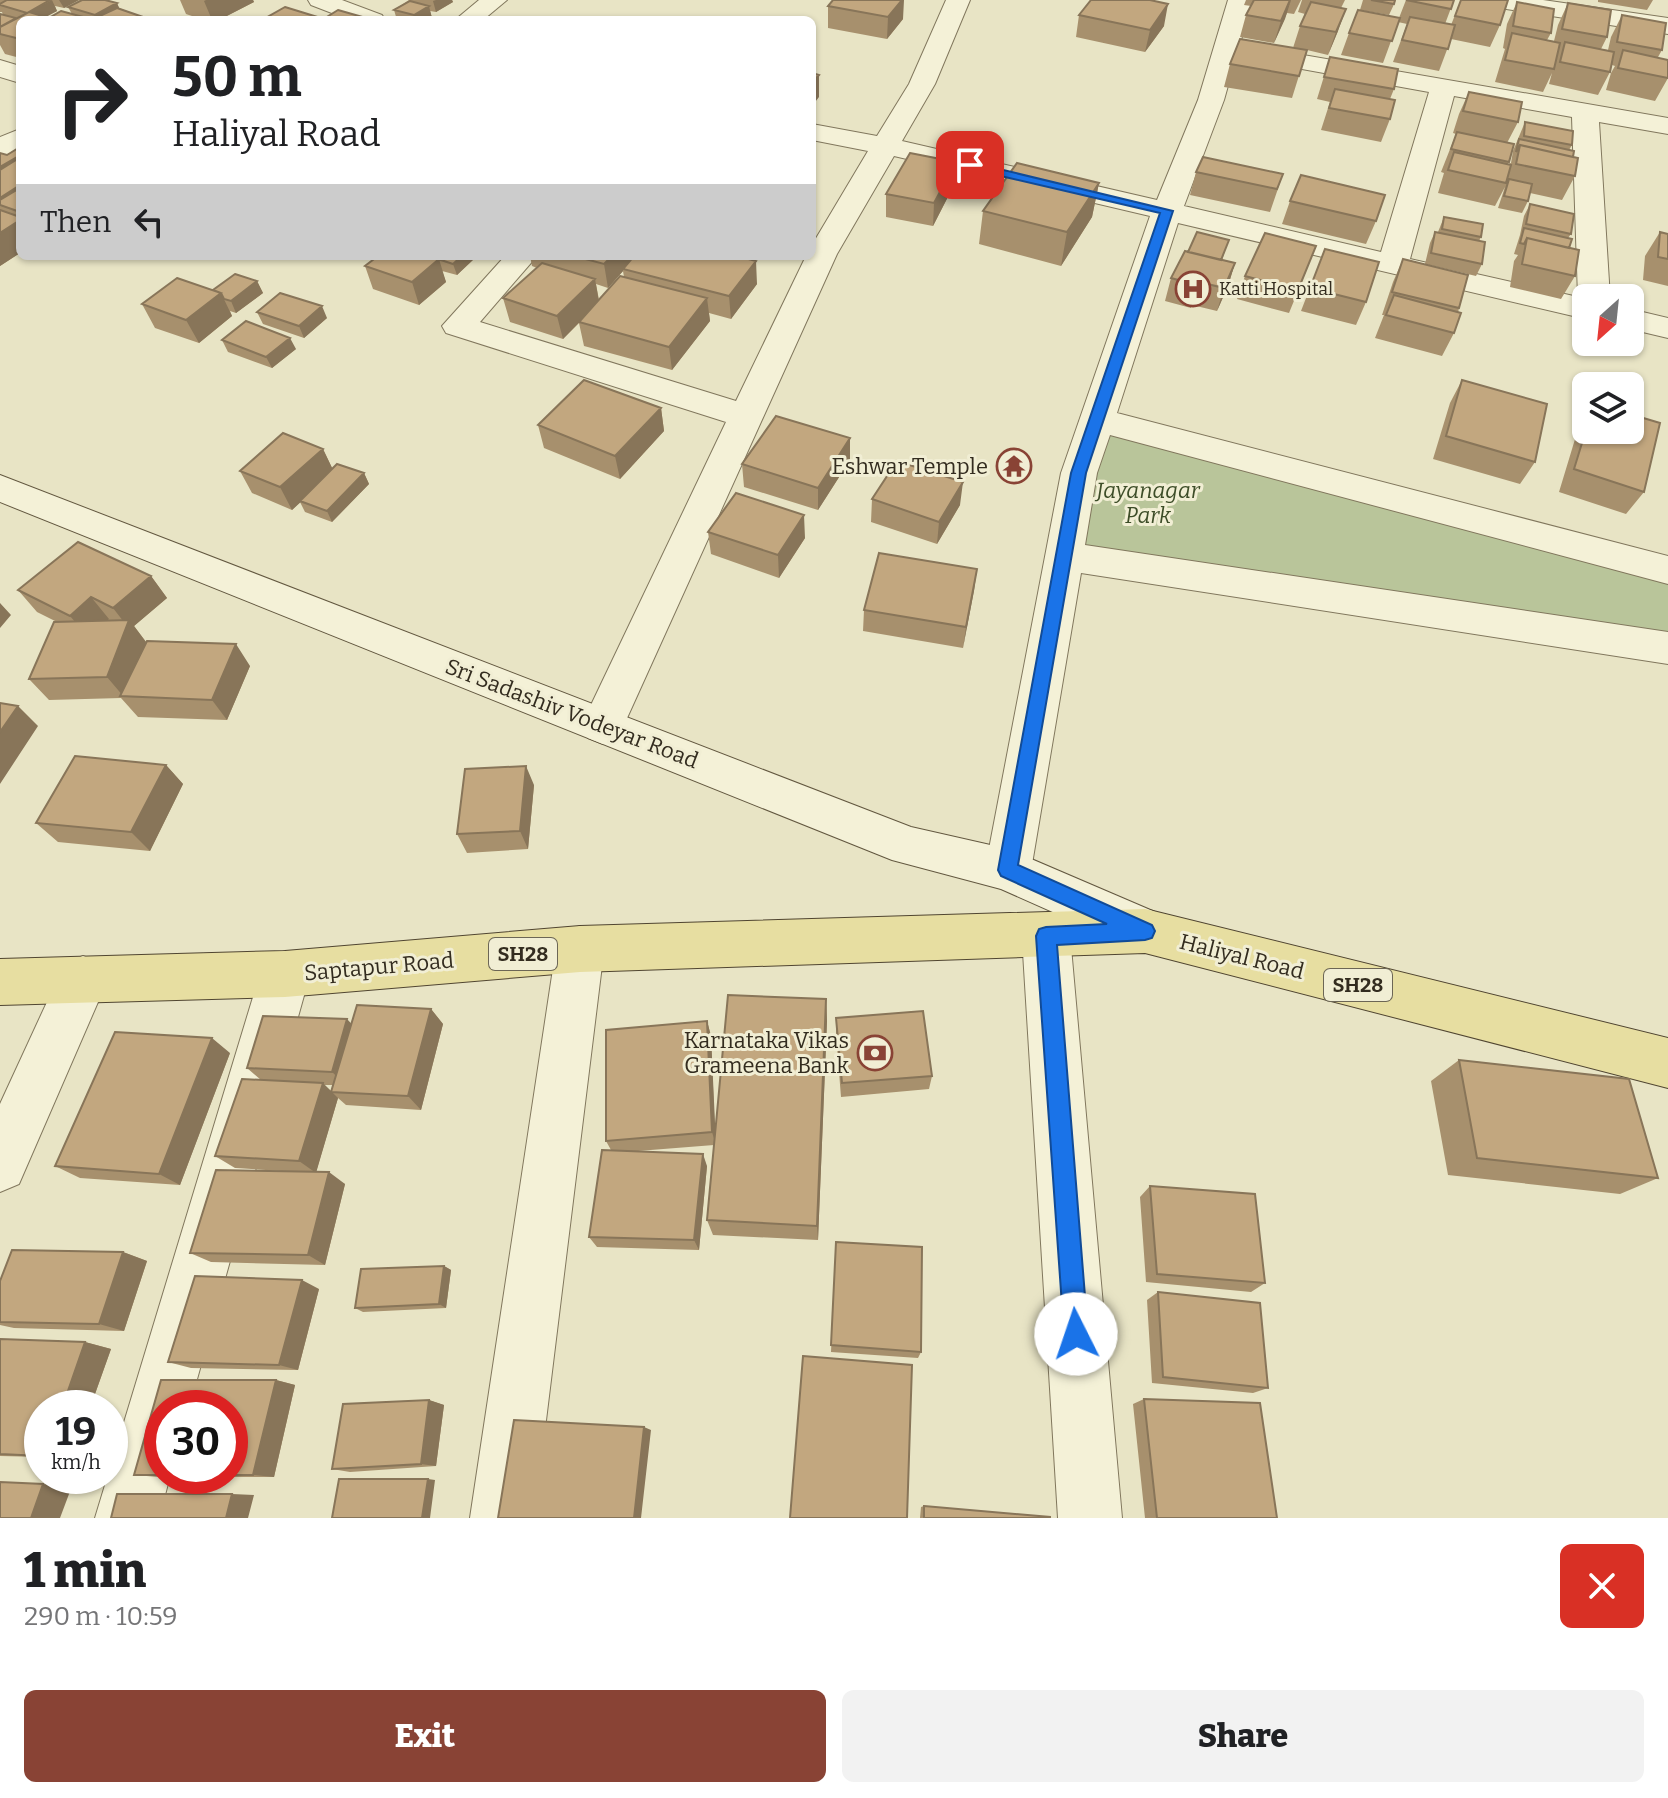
<!DOCTYPE html>
<html lang="en">
<head>
<meta charset="utf-8">
<style>
	body { margin:0; font-family:Bitter,serif; background:#f2f2f2; color:#202124; height:100vh; display:flex; flex-direction:column; font-size:30px; white-space:nowrap }
	* { box-sizing:border-box; margin:0 }
	p { font-size:26px; color:#757577 }
	.icon { flex:none; width:44px; height:44px; fill:none; stroke:currentColor; stroke-width:2; stroke-linecap:round; stroke-linejoin:round }
	.map { position:relative; height:1518px; overflow:hidden }
	.side { display:flex; flex-direction:column; background:#fff; flex:1 }
	.side>* { flex:none }
	.top-card { position:absolute; left:16px; top:16px; width:800px; height:244px; border-radius:12px; box-shadow:0 2px 6px #0004; background:#fff; color:#202124; overflow:hidden }
	.needle { width:52px; rotate:207deg }
	.buttons { position:absolute; left:1572px; top:284px; display:grid; gap:16px }
	.buttons a { display:grid; place-items:center; width:72px; height:72px; border-radius:12px; background:#fff; box-shadow:0 2px 6px #0004; font-size:40px }
	.speed { position:absolute; left:24px; top:1390px; display:flex; gap:16px; font-size:40px; font-weight:700; text-align:center }
	.speed>* { display:grid; place-content:center; width:104px; height:104px; border-radius:50%; background:#fff; box-shadow:0 2px 6px #0004; line-height:1 }
	.speed small { font-size:20px; font-weight:400 }
	.speed .limit { border:12px solid #d22; background:#fff; color:#111 }
	.pin { position:absolute; display:grid; place-items:center; width:68px; height:68px; color:#fff; margin:-34px; border-radius:16px; box-shadow:0 4px 12px #0006 }
	.me { position:absolute; width:88px; margin:-44px; rotate:356deg; stroke-linejoin:round; filter:drop-shadow(0 0 6px #0008) }
	.turn { display:flex; align-items:center; gap:28px; height:168px; padding:0 24px; font-size:36px }
	.turn .icon { width:104px; height:104px; stroke-width:2.5 }
	.turn b { display:block; font-size:56px; line-height:68px }
	.then { display:flex; align-items:center; height:76px; padding:0 24px; background:#0003; gap:16px; font-size:30px }
	.round { display:grid; place-items:center; flex:none; width:84px; height:84px; border-radius:12px; background:#f2f2f2 }
	.overview { display:flex; align-items:center; justify-content:space-between; height:136px; padding:0 24px }
	h1 { font-size:48px; font-weight:800; line-height:60px }
	.primary-button { display:flex; gap:16px; margin-top:auto; padding:16px 24px }
	.primary-button a { flex:1; height:92px; border-radius:12px; background:#894335; color:#fff; font-size:32px; font-weight:800; line-height:92px; text-align:center }
	.primary-button a+a { background:#f2f2f2; color:#202124 }
	.map>svg:first-child { display:block }
	.green { fill:#b9c59a }
	.lines { fill:none; stroke-linecap:round; stroke-linejoin:round }
	.minor-casing { stroke:#81775d; stroke-width:2 }
	.tertiary-casing { stroke:#81775d; stroke-width:2 }
	.secondary-casing { stroke:#635840; stroke-width:2 }
	.primary-casing { stroke:#504531; stroke-width:2 }
	.minor { fill:#f4f1d7; fill-rule:evenodd }
	.tertiary { fill:#f4f1d7; fill-rule:evenodd }
	.secondary { fill:#f4f1d7; fill-rule:evenodd }
	.primary { fill:#e7dea1; fill-rule:evenodd }
	.wall { fill:#a7906d; fill-rule:evenodd }
	.shaded-wall { fill:#887559 }
	.building { fill:#c2a77f; stroke:#887559; stroke-width:2 }
	.route { fill:#1a73e8; stroke:#114b97; stroke-width:2 }
	.labels { text-anchor:middle; stroke-width:6; stroke-linejoin:round; paint-order:stroke }
	.far-poi-label { font-size:18px; fill:#332c1f; stroke:#f1eed4; text-anchor:start }
	.shield { fill:#f1eed4; stroke:#6c6655; stroke-width:2 }
	.shield-label { font-size:20px; font-weight:bold; fill:#332c1f }
	.poi-label { font-size:22px; fill:#332c1f; stroke:#f1eed4; text-anchor:end }
	.park-label { font-size:22px; font-style:italic; fill:#3d4d28; stroke:#f1eed4 }
	.street-label { font-size:22px; fill:#332c1f; stroke:#f1eed4 }
</style>
</head>
<body>
<div class="map">
<svg width="1668" height="1518" viewBox="0 0 1668 1518">
	<rect width="100%" height="100%" fill="#e8e4c5"/>
	<path class="green" d="M1104 431 1668 578V641L1075 551Z"/>
	<g class="lines">
		<g class="minor-casing">
			<path id="minor" d="M308 0H342L382 15 385 20H350L311 5Z
				M479 0H507L483 20H455Z
				M946 0H970L935 84 902 141 1157 200 1198 100 1228 0H1252L1240 44 1668 118V134L1599 122 1610 298H1586V319L1178 223 1117 413 1668 556V584L1110 435 1097 473 1085 545 1668 632V664L1081 573 1031 870 1025 885 1008 891 991 885 985 870 1061 473 1150 216 894 156 837 254 618 738 603 744 588 738 581 726 726 422 446 333 442 326 505 256H537L480 322 736 401 806 256H812V245L868 151 812 140V124L877 136 909 84ZM1236 57 1429 92 1381 252 1184 206 1224 100ZM1454 96 1572 117 1578 297 1410 259Z
				M0 60 20 66V83L0 77Z
				M20 129V149L0 157V137Z
				M1630 309 1668 318V338L1630 329Z
				M1046 914 1063 920 1070 936 1122 1518H1058L1022 936 1029 920Z
				M580 926 597 933 604 949 534 1518H470L556 949 563 933Z
				M285 951 303 958 310 974 189 1408H162V1476H170L159 1518H95L260 974 267 958Z
				M83 956 101 963 108 979 19 1184 0 1192V1104L65 963Z"/>
		</g>
		<g class="tertiary-casing">
			<path id="tertiary" d="M1481 0H1543L1668 18V34L1493 7 1484 5Z"/>
		</g>
		<g class="secondary-casing">
			<path id="secondary" d="M0 475 911 827 1008 849 1162 915 1169 931 1162 947 1145 953 1001 889 892 860 0 502Z"/>
		</g>
		<g class="primary-casing">
			<path id="primary" d="M1145 909 1668 1038V1088L1145 953 580 972 285 997 0 1005V959L285 951 580 926Z"/>
		</g>
		<use href="#minor" class="minor"/>
		<use href="#tertiary" class="tertiary"/>
		<use href="#secondary" class="secondary"/>
		<use href="#primary" class="primary"/>
	</g>
	<path class="wall" d="M0 0H79L64 8 55 6 57 11 45 17 49 18 72 14 68 7 117 3 119 8 143 17 145 20H20V58L5 54 0 45V14L3 15 2 12H0Z
		M180 0H253L254 2 219 20H204L186 14Z
		M409 0H452L453 2 436 12 430 11 432 18 428 20H397L394 10Z
		M1246 0H1301L1294 14 1287 13 1274 43 1240 37 1246 15 1251 6 1244 5Z
		M1302 0H1345L1341 8 1338 31 1328 55 1307 50 1292 98 1224 87 1230 64 1293 48 1300 26 1305 14 1298 12Z
		M1363 0H1396L1389 15 1360 10Z
		M1406 0H1454L1445 24 1451 25 1461 0 1500 25 1490 47 1451 39 1439 71 1393 62 1407 24 1398 22 1383 63 1341 55 1349 33 1399 18Z
		M1598 0H1653L1647 10 1598 2Z
		M1517 2 1551 33 1547 40 1554 41 1558 25 1568 3 1607 37 1601 49 1608 50 1611 37 1622 15 1662 50 1658 57 1668 78 1655 101 1606 90 1611 73 1615 66 1612 65 1610 72 1598 95 1549 84 1552 73 1543 92 1495 82 1505 49 1503 48 1507 24Z
		M828 6 903 19 887 39 828 28Z
		M1079 15 1164 26 1145 52 1076 37Z
		M1330 57 1394 89 1390 99V119L1381 142 1321 130 1330 102 1317 99Z
		M1469 92 1518 122 1507 143 1514 144 1508 164 1511 163 1513 151 1525 122 1572 145 1569 150 1573 157 1575 176 1562 200 1530 193 1528 201 1522 213 1498 208 1505 187 1495 206 1438 193 1444 173 1441 172 1456 134 1453 133 1459 114Z
		M20 147V253L0 266V153L7 155Z
		M956 162 954 185 933 226 886 217V194Z
		M1196 172 1283 174 1270 212 1190 195Z
		M1099 183 1092 217 1061 266 979 244 983 211Z
		M1290 201 1376 221 1366 244 1282 224Z
		M1530 204 1571 234 1568 238 1575 276 1561 299 1510 287 1514 261 1518 255 1514 254 1520 235 1524 216Z
		M1444 217 1481 237 1479 241 1482 264 1476 276 1425 264 1430 243 1435 232H1438Z
		M1660 232 1668 234V286L1643 280 1645 256Z
		M1325 249 1366 302 1356 325 1301 311Z
		M1225 251 1222 260 1235 263 1228 286 1217 311 1192 305 1191 308 1165 301 1171 278 1188 252Z
		M378 256H475V258L457 275 442 271 446 282 419 305 373 289 365 266Z
		M530 256H743L742 257 757 284 731 319 709 313 710 321 672 370 584 346 579 323 563 339 510 322 503 298 537 268 532 266ZM623 271 624 277 599 300 596 284 608 288Z
		M1403 259 1459 308 1454 333 1442 356 1375 338 1384 315H1382L1393 282Z
		M1307 269 1289 313 1237 299 1245 276Z
		M257 281 263 293 236 313 230 311 232 316 199 343 155 328 142 304Z
		M257 312 327 318 304 338 263 324Z
		M222 340 296 349 272 368 228 352Z
		M1462 380 1535 462 1520 484 1433 459 1450 403Z
		M661 408 664 431 620 479 544 448 538 425Z
		M1586 416V430L1644 492 1626 514 1559 492 1579 426Z
		M323 449 332 468 364 473 369 484 332 522 305 512 300 502 292 510 252 493 240 471Z
		M850 460 818 510 744 487 742 464Z
		M872 499 960 505 937 544 871 522Z
		M708 532 805 538 779 578 711 554Z
		M977 569 963 648 863 631 864 610Z
		M151 576 167 598 134 626 146 642 142 651 250 666 227 720 138 717 121 698 49 700 29 679 57 622 37 612 18 590Z
		M166 765 183 784 150 851 58 842 36 823Z
		M534 785 528 849 467 853 457 834Z
		M826 999 827 1021 818 1240 713 1235 707 1220 714 1145 638 1151 707 1166 699 1250 597 1247 589 1237 611 1150 606 1141 707 1021 711 1036 715 1135Z
		M431 1009 443 1024 421 1110 346 1105 338 1098 316 1172 345 1184 325 1265 211 1262 190 1253 297 1172 235 1168 215 1156 261 1080 247 1068 351 1024ZM324 1085H333L331 1091Z
		M836 1018 932 1076 929 1089 841 1097 836 1034Z
		M230 1053 180 1185 80 1178 55 1166Z
		M1459 1060 1658 1178 1620 1194 1448 1175 1431 1081Z
		M1150 1186 1265 1283 1251 1292 1146 1282 1140 1197Z
		M836 1242 921 1352 918 1358 831 1352Z
		M123 1252 147 1261 124 1331 14 1328 0 1325V1281Z
		M444 1266 451 1270 446 1308 363 1312 355 1308Z
		M319 1289 298 1370 191 1368 168 1362Z
		M1158 1292 1268 1388 1253 1393 1152 1383 1147 1300Z
		M0 1339 85 1342 111 1349 90 1408H42V1457L0 1456Z
		M161 1380H276L295 1385 274 1477H159L134 1475ZM162 1408H230V1476H162Z
		M1144 1399 1277 1518H1145L1133 1404Z
		M429 1400 444 1405 436 1466 350 1472 332 1469Z
		M924 1506 1050 1518H920L921 1507Z"/>
	<path class="shaded-wall" d="M52 0 57 11 40 20 27 13Z
		M59 0H79L64 8Z
		M206 0H253L254 2 219 20H212L204 1Z
		M436 0H452L453 2 436 12 433 1Z
		M902 0H904L903 19 887 39 888 17Z
		M1291 0 1285 19 1274 43 1281 21Z
		M117 3 122 15 98 20 95 15Z
		M1168 4 1164 26 1145 52 1150 30Z
		M429 6 432 18 428 20H415L414 15Z
		M1346 9 1338 31 1328 55 1336 32Z
		M819 75V97L812 106V83Z
		M17 157 20 163V212L0 205V167Z
		M956 162 954 185 933 226 934 203Z
		M1099 183 1092 217 1061 266 1067 232Z
		M20 220V253L0 266V233Z
		M462 256H475V258L457 275 453 264Z
		M612 256H637L623 269V271L608 288 604 264Z
		M439 259 446 282 419 305 412 282Z
		M756 261 757 284 731 319 729 296Z
		M1235 263 1228 286 1217 311 1224 288Z
		M595 279 599 302 563 339 557 316Z
		M257 281 263 293 236 313 231 301Z
		M221 293 232 316 199 343 186 320Z
		M707 298 710 321 672 370 669 347Z
		M322 306 327 318 304 338 299 326Z
		M290 338 296 349 272 368 266 357Z
		M661 408 664 431 620 479 615 456Z
		M850 438V460L818 510V488Z
		M323 449 334 472 292 510 280 487Z
		M364 473 369 484 332 522 327 511Z
		M963 482 960 505 937 544 939 522Z
		M804 515 805 538 779 578 778 555Z
		M977 569 974 591 963 648 966 627Z
		M151 576 167 598 134 626 146 642 124 697 107 677 127 626 113 608Z
		M91 597 109 619 88 637 70 616Z
		M0 603 11 615 0 628Z
		M236 644 250 666 227 720 212 700Z
		M18 706 38 726 0 784V732Z
		M166 765 183 784 150 851 131 832Z
		M526 766 534 785 528 849 520 831Z
		M826 999 827 1021 818 1240 817 1226Z
		M431 1009 443 1024 421 1110 408 1096Z
		M347 1019 361 1034 347 1086 332 1072Z
		M707 1021 711 1036 716 1145 712 1132Z
		M212 1038 230 1053 180 1185 159 1174Z
		M323 1083 338 1098 316 1173 299 1161Z
		M703 1154 707 1166 699 1250 694 1240Z
		M329 1172 345 1184 325 1265 308 1255Z
		M123 1252 147 1261 124 1331 99 1324Z
		M444 1266 451 1270 446 1308 439 1304Z
		M302 1280 319 1289 298 1370 279 1365Z
		M85 1342 111 1349 90 1408H62Z
		M276 1380 295 1385 274 1477 253 1475Z
		M429 1400 444 1405 436 1466 421 1464Z
		M644 1427 651 1430 641 1518H634Z
		M428 1479 435 1480 430 1518H422Z
		M43 1484 72 1486 60 1518H31Z
		M232 1494 254 1495 248 1518H226Z"/>
	<path class="building" d="M7 0H50L27 13 0 5V4Z
		M82 0H105L117 3 95 15 68 7Z
		M833 0H902L888 17 828 6Z
		M1091 0H1150L1168 4 1150 30 1079 15Z
		M1254 0H1290L1281 21 1246 15Z
		M1371 0H1395L1394 4Z
		M1406 0H1454L1451 9Z
		M1461 0H1508L1500 25 1455 16Z
		M410 1 429 6 414 15 394 10Z
		M1311 2 1346 9 1336 32 1300 26Z
		M1517 2 1554 9 1551 33 1513 26Z
		M1568 3 1611 10 1607 37 1562 29Z
		M285 7 324 19 268 20 264 19Z
		M117 8 143 17 137 20 93 19Z
		M338 10 373 20H322Z
		M1358 10 1400 18 1392 41 1349 33Z
		M61 11 87 18 83 20H56L49 18Z
		M29 12 56 20H20V39L0 34V27Z
		M0 14 16 18 0 27Z
		M1622 15 1666 23 1662 50 1617 42Z
		M1410 17 1455 25 1448 49 1402 40Z
		M1512 33 1560 43 1554 69 1505 60Z
		M1240 39 1307 50 1299 76 1230 64Z
		M1565 42 1614 52 1610 72 1560 62Z
		M1623 50 1668 60V78L1618 68Z
		M1330 57 1398 69 1394 89 1324 77Z
		M812 73 819 75 812 83Z
		M1335 89 1395 100 1390 119 1329 108Z
		M1469 92 1522 102 1518 122 1463 111Z
		M1525 122 1573 131 1572 145 1524 136Z
		M1457 132 1514 144 1509 162 1451 149Z
		M1519 139 1574 151 1573 157 1520 145 1516 152Z
		M1520 145 1578 158 1575 176 1516 164Z
		M20 147V158L17 157 0 167V153L7 155Z
		M1454 152 1511 165 1506 183 1448 170Z
		M910 153 956 162 934 203 886 194Z
		M1203 157 1283 174 1277 189 1196 172Z
		M16 160 20 161V185L0 198V170Z
		M1017 163 1099 183 1067 232 983 211Z
		M1301 175 1385 195 1376 221 1290 201Z
		M1509 179 1532 184 1528 201 1504 196Z
		M20 188V212L0 205V200Z
		M1530 204 1574 214 1571 234 1526 224Z
		M0 210 20 217V220L0 233Z
		M1444 217 1483 224 1481 237 1442 229Z
		M1524 228 1572 239 1569 248 1527 238 1524 244 1520 243Z
		M1197 232 1229 240 1221 260 1188 252Z
		M1435 232 1485 242 1482 264 1431 253Z
		M1660 232 1668 234V259L1658 257Z
		M1265 233 1316 246 1298 290 1245 276Z
		M1527 238 1579 250 1575 276 1522 264Z
		M1325 249 1379 262 1366 302 1310 288Z
		M1185 251 1235 263 1224 288 1199 282 1197 285 1171 278Z
		M378 256H429L439 259 412 282 365 266Z
		M429 256H462L453 264Z
		M574 256H612L604 264Z
		M634 256H737L756 261 729 296 623 269Z
		M1403 259 1468 275 1459 308 1392 292Z
		M542 263 595 279 557 316 503 298Z
		M235 274 257 281 231 301 224 299 221 293 213 290Z
		M620 276 707 298 669 347 579 322Z
		M177 278 221 293 186 320 142 304Z
		M280 293 322 306 299 326 257 312Z
		M1394 295 1461 313 1454 333 1386 315Z
		M246 321 290 338 266 357 222 340Z
		M584 380 661 408 615 456 538 425Z
		M1462 380 1547 404 1535 462 1446 436Z
		M1630 414 1660 423 1644 492 1574 469 1586 430H1630Z
		M776 416 850 438 818 488 742 464Z
		M283 433 323 449 280 487 240 471Z
		M897 461 963 482 939 522 872 499Z
		M337 464 364 473 327 511 300 501Z
		M736 493 804 515 778 555 708 532Z
		M78 542 151 576 113 608 91 597 70 616 18 590Z
		M879 553 977 569 966 627 864 610Z
		M129 620 107 677 29 679 54 622Z
		M147 641 236 644 212 700 120 696Z
		M0 703 18 706 0 732Z
		M75 756 166 765 131 832 36 823Z
		M526 766 520 831 457 834 465 769Z
		M728 995 826 999 817 1226 707 1220Z
		M357 1005 431 1009 408 1096 331 1092Z
		M923 1011 932 1076 842 1083 836 1018Z
		M263 1016 347 1019 332 1072 247 1068Z
		M707 1021 712 1132 606 1141V1030Z
		M115 1032 212 1038 159 1174 55 1166Z
		M1459 1060 1629 1079 1658 1178 1477 1158Z
		M242 1079 323 1083 299 1161 215 1156Z
		M602 1150 703 1154 694 1240 589 1237Z
		M216 1170 329 1172 308 1255 190 1253Z
		M1150 1186 1255 1194 1265 1283 1157 1274Z
		M836 1242 922 1247 921 1352 831 1345Z
		M12 1250 123 1252 99 1324 0 1322V1281Z
		M444 1266 439 1304 355 1308 361 1269Z
		M195 1276 302 1280 279 1365 168 1362Z
		M1158 1292 1260 1303 1268 1388 1163 1377Z
		M0 1339 85 1342 62 1408H42V1456L0 1454Z
		M803 1356 912 1365 907 1518H790Z
		M161 1380H276L253 1475H230V1408H162V1475H134Z
		M1144 1399 1260 1403 1277 1518H1157Z
		M429 1400 421 1464 332 1469 343 1404Z
		M514 1420 644 1427 634 1518H498Z
		M339 1479H428L422 1518H332Z
		M0 1482 43 1484 31 1518H0Z
		M117 1494H232L226 1518H111Z
		M924 1506 1050 1517V1518H924Z"/>
	<path class="route" d="M970 162 1173 211 1086 473 1018 865 1152 925 1155 931 1152 938 1145 940 1057 945 1088 1334 1084 1343 1076 1346 1067 1343 1064 1334 1036 936 1039 929 1046 927 1107 924 1001 876 998 870 1071 473 1160 213 966 168 964 165Z"/>
	<defs>
		<g id="hospital-ring" transform="scale(1.8)"><circle r="9.5" fill="#f1eed4" stroke="#894335" stroke-width="1.5"/><path d="M-5-5h3v3.5h4V-5h3V5h-3V1.5h-4V5h-3Z" fill="#894335"/></g>
		<g id="temple-ring" transform="scale(1.8)"><circle r="9.5" fill="#f1eed4" stroke="#894335" stroke-width="1.5"/><path d="M0-6L5-2H3V0L6.5 2.5H4V6H1.5V3h-3V6H-4V2.5H-6.5L-3 0V-2H-5Z" fill="#894335"/></g>
		<g id="bank-ring" transform="scale(1.8)"><circle r="9.5" fill="#f1eed4" stroke="#894335" stroke-width="1.5"/><path d="M-6-4H6V4H-6ZM0-2.3a2.3 2.3 0 1 0 0 4.6a2.3 2.3 0 1 0 0-4.6Z" fill="#894335"/></g>
	</defs>
	<g fill-rule="evenodd">
		<use href="#hospital-ring" x="1193" y="289"/>
		<use href="#temple-ring" x="1014" y="466"/>
		<use href="#bank-ring" x="875" y="1053"/>
	</g>
	<g class="labels">
		<g class="far-poi-label">
			<text x="1219" y="295">Katti Hospital</text>
		</g>
		<g class="shield">
			<rect x="489" y="938" width="68" height="32" rx="6"/>
			<rect x="1324" y="969" width="68" height="32" rx="6"/>
		</g>
		<g class="shield-label">
			<text x="523" y="961">SH28</text>
			<text x="1358" y="992">SH28</text>
		</g>
		<g class="poi-label">
			<text x="988" y="474">Eshwar Temple</text>
			<text x="849" y="1048">Karnataka Vikas<tspan x="849" dy="25">Grameena Bank</tspan></text>
		</g>
		<g class="park-label">
			<text x="1148" y="498">Jayanagar<tspan x="1148" dy="25">Park</tspan></text>
		</g>
		<g class="street-label">
			<text transform="translate(572 713) rotate(21)" y="8">Sri Sadashiv Vodeyar Road</text>
			<text transform="translate(1242 956) rotate(14)" y="8">Haliyal Road</text>
			<text transform="translate(379 966) rotate(-5)" y="8">Saptapur Road</text>
		</g>
	</g>
</svg>
<div class="buttons">
<a><svg class="needle" viewBox="-14 -14 28 28"><path d="M0-13l5 13h-10z" fill="#e53935"/><path d="M0 13l5-13h-10z" fill="#757577"/></svg></a>
<a><svg class="icon" aria-label="layers" viewBox="0 0 24 24"><path d="M12 4l9 5-9 5-9-5zM3 14l9 5 9-5"/></svg></a>
</div>
<div class="speed"><div>19<small>km/h</small></div><div class="limit">30</div></div>
<div class="pin" style="left:970px;top:165px;background:#d93025"><svg class="icon" aria-label="arrive" viewBox="0 0 24 24"><path d="M6 21V4h12l-3 4 3 4H6"/></svg></div>
<svg class="me" style="left:1076px;top:1334px" viewBox="-20 -20 40 40"><circle r="19" fill="#fff"/><path d="M0-13L10 11 0 6-10 11z" fill="#1a73e8"/></svg>
<div class="top-card">
<div class="turn"><svg class="icon" aria-label="right" viewBox="0 0 24 24"><path d="M7 20v-9h11M14 6l5 5-5 5"/></svg><div><b>50 m</b>Haliyal Road</div></div>
<div class="then">Then<svg class="icon" aria-label="left" viewBox="0 0 24 24"><path d="M17 20v-9H6M10 6l-5 5 5 5"/></svg></div>
</div>
</div>
<section class="side">
<div class="overview"><div><h1>1 min</h1><p>290 m · 10:59</p></div><a class="round" style="background:#d93025;color:#fff"><svg class="icon" aria-label="close" viewBox="0 0 24 24"><path d="M6 6l12 12M18 6L6 18"/></svg></a></div>
<div class="primary-button"><a>Exit</a><a>Share</a></div>
</section>
</body>
</html>
